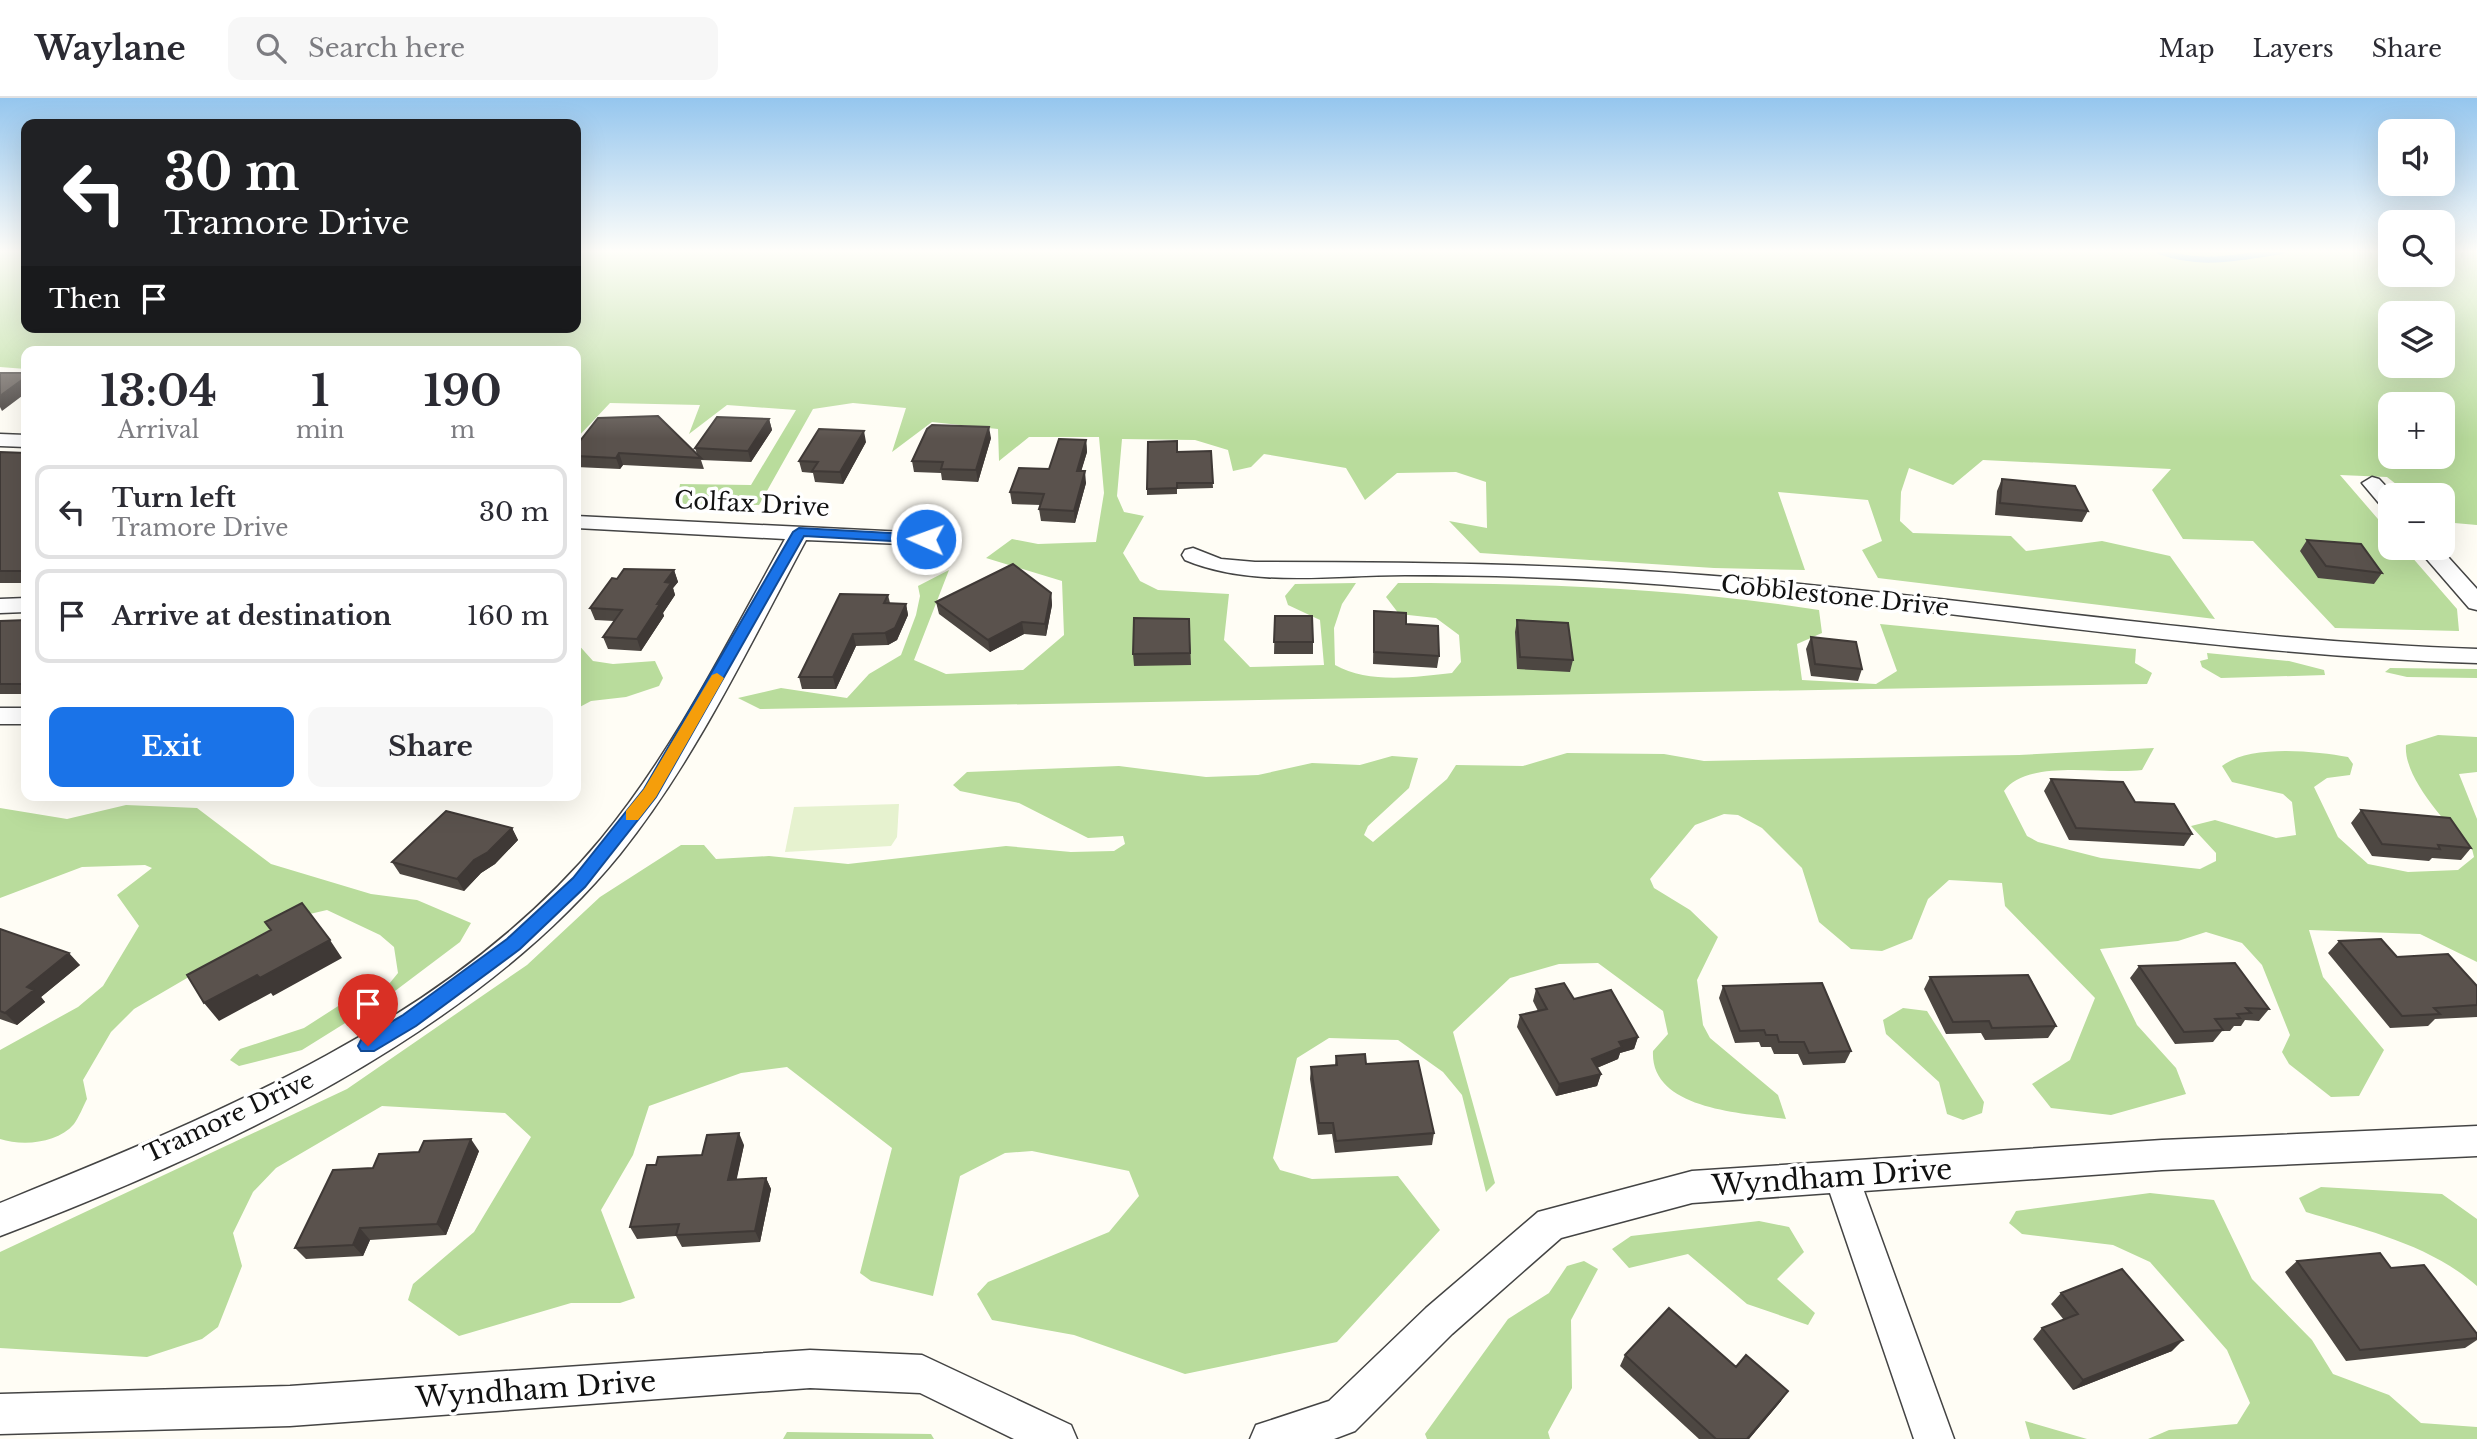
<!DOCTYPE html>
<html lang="en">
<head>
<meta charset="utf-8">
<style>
	body { margin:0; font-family:"Libre Baskerville",serif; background:#f7f7f7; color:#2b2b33; height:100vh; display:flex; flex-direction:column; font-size:26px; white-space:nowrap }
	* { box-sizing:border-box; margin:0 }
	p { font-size:23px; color:#7c7c81 }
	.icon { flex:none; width:38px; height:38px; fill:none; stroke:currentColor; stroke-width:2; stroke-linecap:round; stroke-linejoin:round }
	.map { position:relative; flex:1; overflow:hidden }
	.side { position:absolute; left:21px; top:248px; width:560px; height:455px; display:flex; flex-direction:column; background:#fff; border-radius:14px; box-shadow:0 7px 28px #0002 }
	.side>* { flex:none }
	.top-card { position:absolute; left:21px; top:21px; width:560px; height:214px; border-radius:14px; box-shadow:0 7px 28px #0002; background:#202124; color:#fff; overflow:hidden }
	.tools { position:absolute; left:2378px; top:21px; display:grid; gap:14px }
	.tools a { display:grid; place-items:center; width:77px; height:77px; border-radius:14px; background:#fff; box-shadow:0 7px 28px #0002; font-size:35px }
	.pin { position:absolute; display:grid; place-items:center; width:60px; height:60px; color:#fff; margin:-72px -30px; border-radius:50% 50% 50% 0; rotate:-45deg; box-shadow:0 0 7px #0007 }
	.pin .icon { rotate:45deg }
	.me { position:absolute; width:77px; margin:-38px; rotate:272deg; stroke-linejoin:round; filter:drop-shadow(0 0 5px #0008) }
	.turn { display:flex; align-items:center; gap:24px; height:147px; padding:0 28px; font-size:32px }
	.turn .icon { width:91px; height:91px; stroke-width:2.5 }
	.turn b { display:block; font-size:49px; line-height:60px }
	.then { display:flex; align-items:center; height:66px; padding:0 28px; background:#0003; gap:14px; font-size:26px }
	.eta { display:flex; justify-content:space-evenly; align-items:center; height:119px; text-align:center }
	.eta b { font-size:42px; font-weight:800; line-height:49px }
	.primary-button { display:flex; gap:14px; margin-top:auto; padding:14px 28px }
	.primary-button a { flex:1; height:80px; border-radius:14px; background:#1a73e8; color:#fff; font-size:28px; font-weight:800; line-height:80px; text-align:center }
	.primary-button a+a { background:#f7f7f7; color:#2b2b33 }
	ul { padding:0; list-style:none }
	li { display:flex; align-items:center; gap:21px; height:94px; margin:0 14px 10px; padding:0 14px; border:4px solid #e1e1e2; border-radius:14px }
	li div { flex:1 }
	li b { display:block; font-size:26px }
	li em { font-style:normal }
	header { display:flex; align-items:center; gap:42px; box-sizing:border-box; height:98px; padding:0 35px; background:#fff; border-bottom:2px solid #e1e1e2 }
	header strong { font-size:33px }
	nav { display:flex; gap:38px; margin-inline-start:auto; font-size:24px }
	.search { width:490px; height:63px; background:#f7f7f7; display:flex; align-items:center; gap:18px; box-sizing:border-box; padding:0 24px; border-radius:14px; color:#7c7c81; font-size:26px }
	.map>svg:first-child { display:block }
	.forest { fill:#b9dc9c; fill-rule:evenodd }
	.pitch { fill:#e6f2cf }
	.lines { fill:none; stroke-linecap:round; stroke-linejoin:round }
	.stream { stroke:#3f96cf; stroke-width:6 }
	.street-casing { stroke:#444; stroke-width:3 }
	.street { fill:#fff; fill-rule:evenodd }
	.wall { fill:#4d4742 }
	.shaded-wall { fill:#3f3936 }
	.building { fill:#5a524d; stroke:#3f3936; stroke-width:2 }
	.route { fill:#1a73e8; stroke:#114b97; stroke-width:2 }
	.slow { fill:#f59e0b }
	.labels { text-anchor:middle; stroke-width:7; stroke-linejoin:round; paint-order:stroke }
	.street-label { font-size:24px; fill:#111; stroke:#fff }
	.near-street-label { font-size:28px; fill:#111; stroke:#fff }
</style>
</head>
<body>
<header>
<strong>Waylane</strong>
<div class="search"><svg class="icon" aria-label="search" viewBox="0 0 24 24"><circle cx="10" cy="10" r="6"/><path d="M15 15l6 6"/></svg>Search here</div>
<nav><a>Map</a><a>Layers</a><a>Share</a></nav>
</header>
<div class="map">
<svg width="2477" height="1341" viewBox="0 0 2477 1341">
	<rect width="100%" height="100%" fill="#fffdf5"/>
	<path class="forest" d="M0 153H26V229H576V153H2390V177H2443V153H2477V427L2443 424V397H2410L2387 379 2340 377 2390 435V450H2404L2457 511 2459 533 2335 530 2253 443 2183 441 2152 392 2171 371 1983 362 1953 387 1909 370 1901 394 1900 423 1913 435 2011 438 2026 453 2102 443 2170 458 2215 521 1878 480 1862 452 1882 443 1868 402 1778 394 1805 472 1714 470 1480 455 1449 423 1487 430 1486 384 1456 374 1397 375 1365 402 1346 370 1264 356 1251 369 1233 373 1228 352 1195 342 1122 341 1117 398 1124 414 1144 418 1123 455 1140 483 1158 492 1229 496 1224 542 1250 569 1324 567 1320 522 1288 507 1285 498 1295 486 1356 485 1342 506 1334 530 1335 567C1368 586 1416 579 1452 575L1461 564 1459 537 1436 520 1399 516 1386 499 1398 485C1538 485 1680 490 1819 512L1822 535 1797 546 1802 582 1876 586 1897 573 1880 526 2136 551 2135 565 2152 575 2147 586 760 611 738 600 781 590 847 600 869 576 901 557 916 517 920 498 918 488 949 472 914 562 946 576 1023 572 1064 537 1062 483 986 460 1012 441 1038 446 1096 444 1104 395 1099 339H1029L999 363 998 331 932 324 892 354 906 310 853 305 813 311 759 407 677 406 680 386 751 387 796 312 727 307 689 336 700 307 610 305 576 341V254H26V271L0 269ZM2390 215H2443V268H2390ZM2390 306H2443V359H2390Z
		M576 544 593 563 613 566 655 563 663 580 659 588 626 599 591 603 576 611Z
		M2207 555 2289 563 2324 572 2325 577 2221 580 2202 569 2200 563 2208 561Z
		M2390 570 2477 571V580L2407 579 2385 574Z
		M2438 637 2477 639V674L2459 676 2477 721V864L2420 836 2309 832 2323 879 2384 952 2359 998 2331 999 2289 966 2282 954 2290 937 2262 867 2242 845 2206 834 2178 843 2100 851 2137 927 2176 970 2186 996 2111 1017 2051 1010 2032 986 2070 962 2095 900 2005 808 2002 785 1949 782 1928 801 1912 841 1882 853 1851 851 1819 824 1802 770 1762 730 1738 717 1724 716 1695 727 1650 781 1654 790 1690 812 1718 839 1697 882 1703 927 1710 940 1778 997 1786 1021C1743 1015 1650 1012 1653 953L1668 936 1663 913 1598 865 1559 866 1510 880 1453 934 1495 1085 1486 1094 1462 997 1443 974 1398 942 1329 940 1297 960 1273 1060 1280 1072 1312 1081 1398 1078 1440 1132 1337 1244 1185 1276 1074 1237 992 1222 977 1196 988 1184 1109 1134 1139 1098 1129 1073 1032 1053 1005 1055 960 1078 933 1198 871 1183 860 1175 892 1050 787 969 741 975 649 1008 633 1057 601 1112 635 1200 620 1205H571L459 1238 408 1202 413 1186 474 1134 531 1039 505 1015 382 1008 276 1070 253 1094 233 1135 242 1168 218 1229 202 1241 147 1259 0 1250V1154L347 991 527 867 600 799 681 747H704L716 761 769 758 848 766 1006 748 1071 754 1114 753 1125 746 1123 738 1088 740 1019 705 960 693 953 687 967 674 1119 668 1206 679 1258 677 1312 665 1360 667 1392 658 1418 660 1409 690 1368 728 1364 737 1373 744 1447 681 1456 667 1523 668 1567 655 1664 656 1704 663 2019 657 2154 650 2142 672C2103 677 2027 660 2004 693L2027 738 2038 744 2101 760 2200 771 2216 763V755L2191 728 2215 722 2276 740 2296 737 2292 704 2283 696 2232 684 2222 668C2250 646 2314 653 2348 659L2353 666 2350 677 2327 680 2314 689 2338 739 2368 766 2408 774 2458 772 2474 759 2472 751C2449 729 2403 680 2406 647Z
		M126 707 197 710 271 766 371 796 417 802 471 825 460 844 387 899 302 952 239 968 230 962 240 951 304 930 346 903 389 886 398 875 394 849 380 837 327 812 288 821 134 911 111 934 83 982 87 1001C83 1009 79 1019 74 1026 57 1046 22 1048 0 1041V952L78 909 103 888 139 828 117 797 152 770 145 767 82 769 0 800V710L67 721Z
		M1903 910 1927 913 1984 1004 1982 1015 1963 1022 1947 1016 1939 984 1886 936 1883 922Z
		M2321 1089 2442 1096 2477 1121V1188C2429 1146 2365 1132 2306 1114L2299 1100Z
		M2150 1095 2214 1102 2252 1181 2312 1242 2333 1276 2389 1297 2421 1325 2477 1329V1341H2148L2169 1332 2237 1326 2250 1305 2227 1252 2150 1164 2113 1147 2022 1136 2009 1125 2016 1113Z
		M1759 1123 1789 1129 1804 1154 1777 1181 1815 1215 1808 1227 1747 1206 1688 1156 1629 1170 1612 1151 1631 1138Z
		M1584 1163 1598 1171 1571 1222 1572 1290 1548 1334 1550 1341H1427L1425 1336 1508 1221 1549 1195 1567 1168Z
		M2025 1323 2087 1341H2030Z
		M787 1334 931 1336 934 1341H783Z"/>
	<path class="pitch" d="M899 706 897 739 891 748 785 754 794 709Z"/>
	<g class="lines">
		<path class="stream" d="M2159 153C2201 169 2239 159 2282 153"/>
		<g class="street-casing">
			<path id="street" d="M0 336 26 337V349L0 348Z
				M2372 379 2379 381 2394 397H2390V412L2383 410 2362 385Z
				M576 418 926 435 937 441 926 447 806 442C749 548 696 661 620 756 472 938 216 1056 0 1138V1105C214 1018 449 924 601 741 676 650 728 543 785 441L576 430Z
				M1193 450 1221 461 1255 464C1424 464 1591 466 1760 482 1999 504 2236 543 2477 551V565C2192 556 1911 503 1626 484 1553 479 1479 477 1405 477 1334 477 1252 490 1185 462L1182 457 1185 452Z
				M2417 450H2440L2477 491V512L2469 510Z
				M26 500V514L0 515V501Z
				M0 610H26V626H0Z
				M2477 1028V1058L2162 1072 1864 1093 1954 1341H1914L1830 1095 1692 1105 1561 1140 1452 1236 1355 1333 1334 1341H1250L1256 1327 1329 1303 1426 1210 1538 1114 1692 1073 2162 1042Z
				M810 1252 922 1257 1071 1327 1077 1341H1014L920 1295 810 1290 290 1328 0 1336V1296L290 1288Z"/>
		</g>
		<use href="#street" class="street"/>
	</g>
	<path class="wall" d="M769 321 772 332 751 364 701 362 704 371 623 367 620 371 576 369V348L697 356 695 350Z
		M991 340 978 384 942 382 941 375 914 374 912 363Z
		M1086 342 1087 354 1081 373 1086 385 1075 425 1041 423 1039 411 1041 407 1012 406 1010 394 1049 371Z
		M866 344 843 386 815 384 813 375 802 374 799 363Z
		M1211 353 1213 390 1177 391V396L1147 397V391L1178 354Z
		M0 354 26 355V485H0Z
		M2002 381 2088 413 2082 424 1995 417 1997 393Z
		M2307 442 2382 475 2374 486 2318 480 2300 453Z
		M674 472 678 484 673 490 675 497 663 515 664 518 641 553 608 551 603 539 614 523 595 522 590 510 617 481Z
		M1051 495 1052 507 1046 538 1024 536 990 554 939 516 936 504Z
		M888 497 890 505 906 506 908 517 897 542 888 547 856 548 836 591H802L799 579Z
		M1374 513 1406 526 1439 558 1437 570 1373 566Z
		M1275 518 1313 544V556H1274Z
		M1189 521 1191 567 1134 568 1133 556Z
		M26 522V596H0V523Z
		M1517 522 1573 562 1570 574 1517 571 1515 534Z
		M1811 539 1862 571 1858 583 1811 578 1806 551Z
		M2051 681 2135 704 2192 736 2184 748 2069 742 2044 693Z
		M2361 712 2471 750 2461 762 2432 760 2429 763 2372 758 2351 725Z
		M512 730 518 742 495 766 481 775 464 793 400 776 392 764Z
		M0 831 80 867 41 899 45 904 17 927 0 921Z
		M2339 843 2397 859 2477 888V919L2435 921 2428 928 2390 930 2328 855Z
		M2139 868 2269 911 2259 923 2245 922 2241 928H2234L2230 933H2222L2213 944 2175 946 2130 880Z
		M1930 879 2056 928 2048 940 1985 942 1981 935 1946 936 1924 891Z
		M1723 888 1851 953 1845 965 1803 967 1798 956H1774L1771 949H1761L1759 944 1735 945 1719 900Z
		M1536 891 1574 901 1638 939 1634 951 1620 955 1618 961 1597 970 1601 976 1597 988 1556 998 1517 929 1520 917 1538 913 1533 903Z
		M1336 958 1366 966 1434 1035 1432 1047 1335 1055 1332 1036 1318 1037 1310 981 1311 969 1335 967Z
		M744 1047 736 1082 766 1080 771 1091 760 1144 682 1149 676 1138 637 1141 630 1129 656 1067Z
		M479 1053 446 1137 370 1142 363 1158 306 1161 295 1150 373 1070Z
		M2297 1163 2391 1170 2477 1236V1242L2465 1250 2346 1263 2285 1174Z
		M2061 1195 2172 1253 2073 1292 2033 1241 2042 1230 2064 1222 2051 1206Z
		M1625 1257 1736 1269 1781 1303 1749 1341H1699L1620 1268Z"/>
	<path class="shaded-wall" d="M26 279V295L2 313 0 309V298Z
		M769 321 772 332 751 364 748 353Z
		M989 329 991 340 978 384 976 372Z
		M864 333 866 344 843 386 840 374Z
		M1086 342 1087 354 1078 384 1077 373Z
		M619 355 623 367 620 371 616 360Z
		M1085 373 1086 385 1075 425 1074 413Z
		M674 472 678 484 673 490 675 497 663 515 664 518 641 553 637 541 657 506 665 484Z
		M1051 495 1052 507 1046 538 1045 526Z
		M906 506 908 517 897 542 888 547 885 535Z
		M1022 524 1024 536 990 554 988 542Z
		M853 536 856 548 836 591 833 579Z
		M512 730 518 742 495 766 481 775 464 793 457 781 474 762Z
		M330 842 342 860 273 898 271 895 219 923 204 905 257 877Z
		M69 855 80 867 41 899 45 904 17 927 5 915 27 889Z
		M1638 939 1634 951 1620 955 1618 961 1589 973 1592 961 1619 944Z
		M1601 976 1597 988 1556 998 1559 986Z
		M739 1035 744 1047 734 1094 728 1082Z
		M471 1041 479 1053 446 1137 437 1126Z
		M766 1080 771 1091 760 1144 755 1133Z
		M360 1130 370 1142 363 1158 353 1147Z
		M2183 1242 2172 1253 2073 1292 2083 1282Z
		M1788 1293 1781 1303 1749 1341H1747Z"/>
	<path class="building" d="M0 275H26V279L0 298Z
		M658 318 701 360 619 355 616 360 576 358V348L598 320Z
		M717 319 769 321 748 353 695 350Z
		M932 327 989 329 976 372 941 371 943 364 912 363 927 331Z
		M819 331 864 333 840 374 812 373 818 364 799 363Z
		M1059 341 1086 342 1077 373H1085L1074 413 1039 411 1044 396 1010 394 1019 370 1049 371Z
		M1177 343V354L1211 353 1213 385H1177V390L1147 391 1148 344Z
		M0 354 26 355V473H0Z
		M2002 381 2075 388 2088 413 2000 405Z
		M2307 442 2361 446 2382 475 2326 468Z
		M1013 466 1051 495 1045 526 1022 524 988 542 936 504Z
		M624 471 674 472 665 484 671 485 657 506H660L637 541 603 539 622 512 590 510 612 480 617 481Z
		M840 496 888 497 884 505 906 506 895 530 885 535 853 536 833 579H799Z
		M1374 513 1406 515V526L1438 528 1439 558 1374 554Z
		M1275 518H1312L1313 544H1274Z
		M1134 520 1189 521 1190 555 1133 556Z
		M26 522V586H0V523Z
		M1517 522 1568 525 1573 562 1520 559Z
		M1811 539 1856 544 1862 571 1815 566Z
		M2051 681 2123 684 2135 704 2174 706 2192 736 2076 730Z
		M2361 712 2450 720 2471 750 2438 747 2440 751 2382 746Z
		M446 713 512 730 488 754 474 762 457 781 392 764Z
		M302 805 330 842 260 880 257 877 204 905 187 877 271 832 265 824Z
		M0 831 69 855 27 889 34 892 5 915 0 913Z
		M2381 841 2397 859 2448 856 2477 888V907L2434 910 2440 916 2402 918 2339 843Z
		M2235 865 2269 911 2246 910 2251 915 2237 916 2240 920 2215 921 2223 932 2184 934 2139 868Z
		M2028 877 2056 928 1992 930 1989 923 1953 924 1930 879Z
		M1564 885 1574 901 1611 892 1638 939 1619 944 1622 949 1592 961 1601 976 1559 986 1520 917 1547 911 1536 891Z
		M1822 885 1851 953 1809 955 1804 944H1779L1777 937H1766L1764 932 1740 933 1723 888Z
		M1365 956 1366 966 1418 963 1434 1035 1336 1043 1333 1025H1319L1311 969 1337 967 1336 958Z
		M739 1035 728 1082 766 1080 755 1133 676 1137 679 1126 630 1129 647 1067H656L658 1059 702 1057 707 1037Z
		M471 1041 437 1126 360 1130 353 1147 295 1150 333 1072 373 1070 379 1056 419 1054 424 1043Z
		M2380 1155 2391 1170 2424 1167 2477 1236V1240L2360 1252 2297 1163Z
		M2122 1171 2183 1242 2083 1282 2042 1230 2078 1216 2061 1195Z
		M1669 1210 1736 1269 1746 1257 1788 1293 1747 1341H1716L1625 1257Z"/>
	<linearGradient id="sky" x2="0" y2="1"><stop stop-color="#95c6ee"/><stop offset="0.45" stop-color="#fffefa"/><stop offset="1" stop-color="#fffefa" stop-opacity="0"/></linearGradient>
	<rect width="2477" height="341" fill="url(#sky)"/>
	<path class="route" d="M799 430 926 437 933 441 926 445 804 438 656 699 585 789 520 851 416 928 374 953H361L358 948 361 942 403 917 507 841 573 780 644 691 793 434Z"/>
	<path class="slow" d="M717 575 724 580 656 699 638 722H626V713L644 691 712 577Z"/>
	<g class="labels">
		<g class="street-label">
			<text transform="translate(752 406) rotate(3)" y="8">Colfax Drive</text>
			<text transform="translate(1835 498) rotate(6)" y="8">Cobblestone Drive</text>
			<text transform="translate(229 1019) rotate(-25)" y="8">Tramore Drive</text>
		</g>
		<g class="near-street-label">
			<text transform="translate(1832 1079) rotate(-4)" y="10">Wyndham Drive</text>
			<text transform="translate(536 1291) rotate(-4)" y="10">Wyndham Drive</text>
		</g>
	</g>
</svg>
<div class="tools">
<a><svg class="icon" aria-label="sound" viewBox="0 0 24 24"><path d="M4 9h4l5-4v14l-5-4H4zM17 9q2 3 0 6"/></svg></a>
<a><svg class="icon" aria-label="search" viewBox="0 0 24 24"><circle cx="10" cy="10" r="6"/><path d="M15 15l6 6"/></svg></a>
<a><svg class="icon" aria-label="layers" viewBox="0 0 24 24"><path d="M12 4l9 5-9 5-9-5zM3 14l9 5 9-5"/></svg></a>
<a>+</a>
<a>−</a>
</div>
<div class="pin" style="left:368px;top:948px;background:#d93025"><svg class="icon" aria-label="arrive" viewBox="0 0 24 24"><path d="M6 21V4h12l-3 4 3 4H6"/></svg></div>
<svg class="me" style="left:926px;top:441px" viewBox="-20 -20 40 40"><circle r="17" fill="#1a73e8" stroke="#fff" stroke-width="3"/><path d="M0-11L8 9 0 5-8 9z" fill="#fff"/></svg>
<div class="top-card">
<div class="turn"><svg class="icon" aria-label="left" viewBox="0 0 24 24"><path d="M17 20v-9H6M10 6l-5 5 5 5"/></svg><div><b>30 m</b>Tramore Drive</div></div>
<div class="then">Then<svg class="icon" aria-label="arrive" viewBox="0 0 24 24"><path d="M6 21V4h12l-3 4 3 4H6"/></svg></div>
</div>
<section class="side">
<div class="eta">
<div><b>13:04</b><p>Arrival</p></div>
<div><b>1</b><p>min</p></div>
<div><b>190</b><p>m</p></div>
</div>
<ul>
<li><svg class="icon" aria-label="left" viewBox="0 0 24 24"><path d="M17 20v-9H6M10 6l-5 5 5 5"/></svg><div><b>Turn left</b><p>Tramore Drive</p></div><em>30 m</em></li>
<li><svg class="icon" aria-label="arrive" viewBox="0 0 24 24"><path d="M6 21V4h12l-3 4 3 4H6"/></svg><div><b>Arrive at destination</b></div><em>160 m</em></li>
</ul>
<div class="primary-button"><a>Exit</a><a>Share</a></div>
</section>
</div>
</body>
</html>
